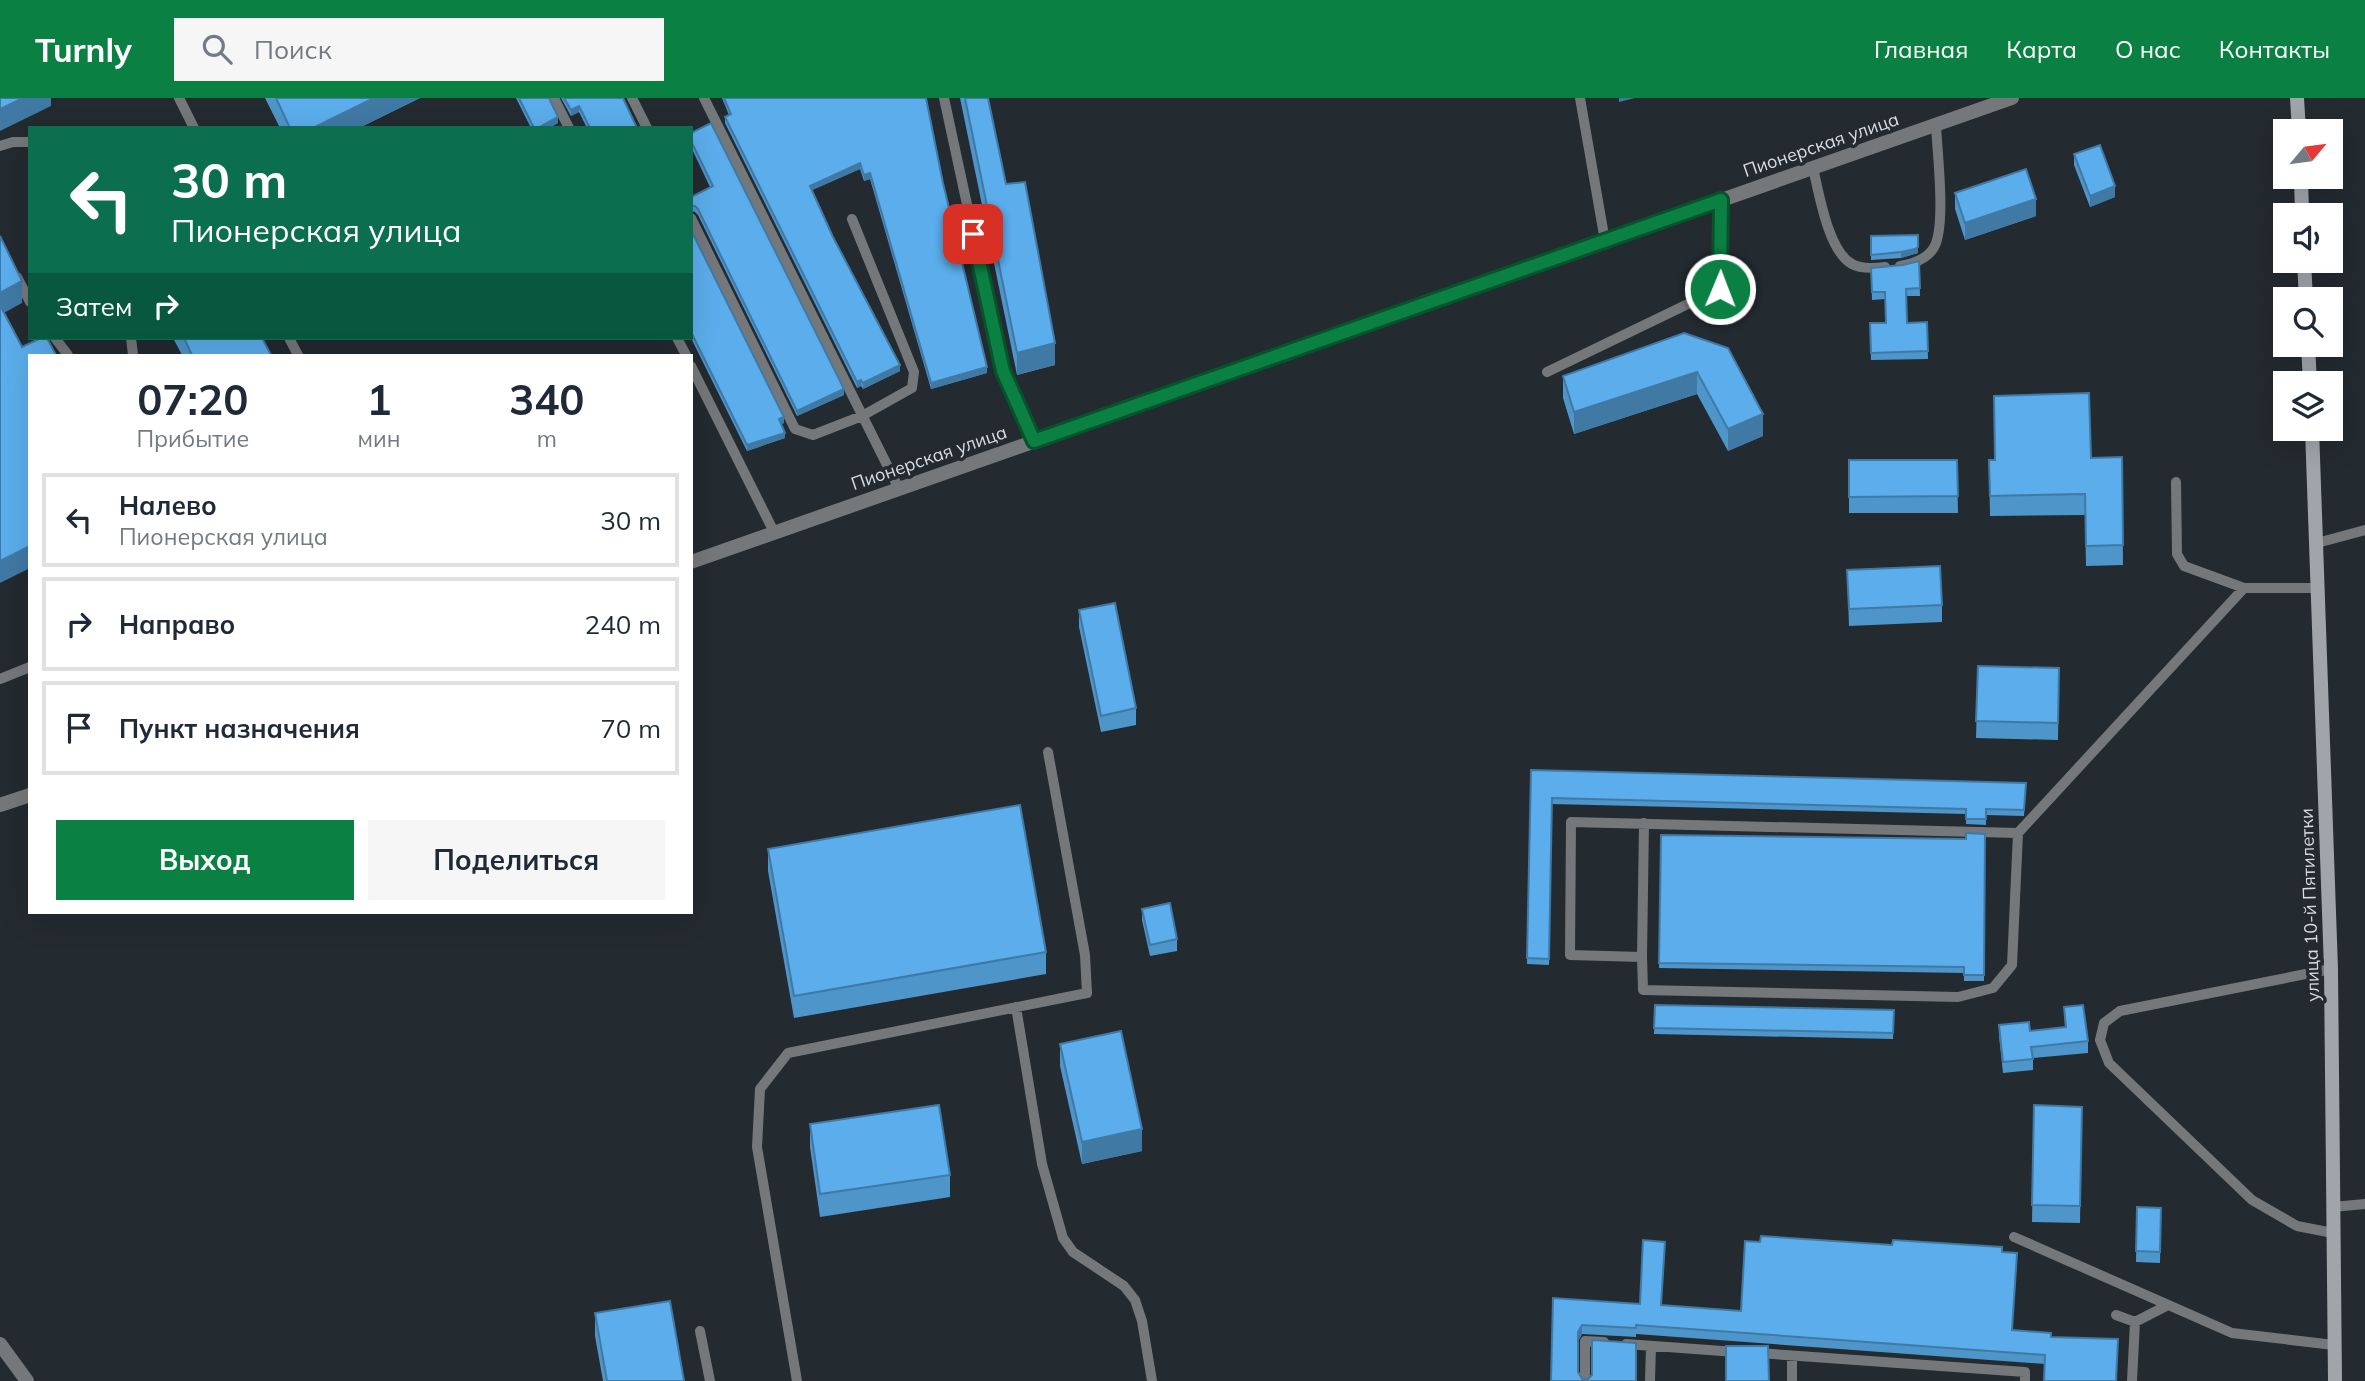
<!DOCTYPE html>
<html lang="ru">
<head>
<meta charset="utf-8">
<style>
	body { margin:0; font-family:Mulish,sans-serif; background:#f6f6f7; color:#1f2937; height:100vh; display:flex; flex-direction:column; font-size:26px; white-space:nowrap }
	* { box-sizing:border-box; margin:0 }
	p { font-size:23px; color:#747a83 }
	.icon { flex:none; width:38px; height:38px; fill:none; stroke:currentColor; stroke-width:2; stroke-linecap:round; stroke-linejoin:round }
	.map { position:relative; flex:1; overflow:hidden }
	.drawer { position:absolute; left:28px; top:256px; width:665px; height:560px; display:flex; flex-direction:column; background:#fff; border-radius:0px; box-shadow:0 7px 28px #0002 }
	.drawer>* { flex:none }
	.guide { position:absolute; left:28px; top:28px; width:665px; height:214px; border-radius:0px; box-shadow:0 7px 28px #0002; background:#0b6e4f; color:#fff; overflow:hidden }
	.needle { width:46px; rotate:61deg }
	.fabs { position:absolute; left:2273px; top:21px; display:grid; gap:14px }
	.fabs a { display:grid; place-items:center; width:70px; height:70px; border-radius:0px; background:#fff; box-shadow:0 7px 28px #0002; font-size:35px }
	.pin { position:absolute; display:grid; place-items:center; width:60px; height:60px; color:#fff; margin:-30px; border-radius:14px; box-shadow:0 4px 10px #0006 }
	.me { position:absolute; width:77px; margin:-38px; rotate:1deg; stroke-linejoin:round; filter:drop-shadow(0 0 5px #0008) }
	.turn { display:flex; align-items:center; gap:24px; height:147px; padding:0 28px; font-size:32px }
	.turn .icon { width:91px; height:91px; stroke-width:2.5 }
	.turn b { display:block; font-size:49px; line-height:60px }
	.then { display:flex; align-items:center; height:66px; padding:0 28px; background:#0003; gap:14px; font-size:26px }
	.eta { display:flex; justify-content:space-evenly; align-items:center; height:119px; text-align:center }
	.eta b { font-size:42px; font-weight:700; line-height:49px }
	.primary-button { display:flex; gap:14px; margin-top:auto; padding:14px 28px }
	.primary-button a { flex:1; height:80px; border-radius:0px; background:#0b8043; color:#fff; font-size:28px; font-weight:700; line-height:80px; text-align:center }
	.primary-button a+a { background:#f6f6f7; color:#1f2937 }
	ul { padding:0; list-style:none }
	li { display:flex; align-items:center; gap:21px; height:94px; margin:0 14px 10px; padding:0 14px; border:4px solid #e0e1e3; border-radius:0px }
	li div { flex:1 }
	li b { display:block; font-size:26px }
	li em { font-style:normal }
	header { display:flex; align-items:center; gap:42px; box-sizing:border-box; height:98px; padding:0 35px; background:#0b8043; color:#fff }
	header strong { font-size:33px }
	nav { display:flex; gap:38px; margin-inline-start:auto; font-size:24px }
	.search { width:490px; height:63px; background:#f6f6f7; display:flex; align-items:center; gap:18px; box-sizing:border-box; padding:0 24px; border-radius:0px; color:#747a83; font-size:26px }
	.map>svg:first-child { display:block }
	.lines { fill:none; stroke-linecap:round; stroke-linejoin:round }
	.lane { stroke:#75787b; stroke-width:10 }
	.street { stroke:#75787b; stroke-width:14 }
	.secondary { stroke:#a0a5aa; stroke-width:14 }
	.wall { fill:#4e95ca }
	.shaded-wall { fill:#4079a4 }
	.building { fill:#5badeb; stroke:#4079a4; stroke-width:2 }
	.route-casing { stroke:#07532c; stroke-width:18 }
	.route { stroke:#0b8043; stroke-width:12 }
	.labels { text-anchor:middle; stroke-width:7; stroke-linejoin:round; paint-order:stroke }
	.street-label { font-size:18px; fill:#d9dde1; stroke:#232a30 }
</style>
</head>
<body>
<header>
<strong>Turnly</strong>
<div class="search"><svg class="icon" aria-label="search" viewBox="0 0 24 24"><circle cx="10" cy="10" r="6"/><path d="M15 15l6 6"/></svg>Поиск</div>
<nav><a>Главная</a><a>Карта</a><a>О нас</a><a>Контакты</a></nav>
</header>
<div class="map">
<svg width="2365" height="1283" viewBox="0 0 2365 1283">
	<rect width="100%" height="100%" fill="#232a30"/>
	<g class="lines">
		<path class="lane" d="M179 0 194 30
			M554 0 569 30
			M632 0 647 30
			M704 0 899 391
			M944 0 1003 273 1034 343
			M1580 0 1605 143
			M0 48 13 44H30
			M1813 70C1819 95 1828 153 1852 166 1860 171 1876 170 1885 169
			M691 120 795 331 813 337 862 318 912 290 914 274 852 121
			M1900 168C1912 166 1926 161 1933 151 1947 132 1937 53 1936 27
			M17 179 30 204
			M55 240 68 257
			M131 240 133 257
			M289 240 298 257
			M677 240 686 257
			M691 268 774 434
			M1547 274 1719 191 1721 102
			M2176 384 2177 456 2184 468 2244 490H2319
			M2317 445 2365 432
			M0 581 30 569
			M2018 735 1571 724 1570 857 1642 859 1643 892 1958 899 1993 890 2012 867 2018 735 2244 490
			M1642 859 1644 725
			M2331 871 2120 913 2104 925 2100 942 2109 965 2252 1102 2297 1128 2333 1135
			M1016 909 1042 1066 1063 1140 1073 1154 1124 1188 1135 1202 1142 1223 1152 1283
			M2333 1109 2365 1106
			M2014 1139 2232 1235 2334 1247
			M2116 1217 2135 1224 2168 1207
			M700 1233 710 1283
			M1626 1246 1736 1254
			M1758 1255 2025 1274V1283
			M797 1283 757 1049 760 991 788 955 1087 895 1085 857 1048 654
			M1585 1283V1243L1604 1244
			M1650 1283 1651 1248
			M1792 1283V1258
			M2132 1283 2135 1224"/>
		<path class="street" d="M691 464 2012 0
			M0 707 30 697
			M0 1246 27 1283"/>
		<path class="secondary" d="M2297 0 2299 33
			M2301 79 2302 117
			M2304 163 2306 201
			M2308 247 2310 285
			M2312 331 2331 871 2335 1283"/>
	</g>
	<path class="wall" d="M265 0H420L359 30H280Z
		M516 0H549L558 25 549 30H531Z
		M561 0H623L637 30H587L579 14 571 18Z
		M722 0H926L943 85 987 275 931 291 870 81 864 83 860 71 812 92 833 139 900 273 863 291 861 288 857 290 725 25V19L729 17Z
		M960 0H988L1006 86 1055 267 1017 277Z
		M691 35 844 297 797 318 698 117 695 114 691 113V99L710 89 691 49Z
		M2074 56 2115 99 2090 109 2074 67Z
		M1955 95 2036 118 1965 142 1955 111Z
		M691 132 784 325 781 326 785 340 747 353 691 240Z
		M1871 138 1918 155 1901 160 1871 162Z
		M1919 163 1920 198H1906L1907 225 1927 224 1928 261 1871 262 1870 225H1886L1885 201 1872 202 1871 170 1903 167Z
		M1684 235 1763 338 1728 353 1697 296 1574 336 1563 300V278Z
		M173 240H262L271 257H182Z
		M2122 359 2123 467 2086 468 2085 417 1990 418 1989 362Z
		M1849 362H1957L1958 415H1849Z
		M1847 472 1942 507V524L1849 528Z
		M1079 512 1136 610V627L1101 634 1079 529Z
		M1978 568 2059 570 2058 642 1976 640Z
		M1531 672 2026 690 2024 718 1986 717V727L1966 726V716L1552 706 1549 867 1527 866Z
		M1985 736 1984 883H1964V875L1659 870 1661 737 1966 741Z
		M768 751 1046 854V876L794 920 768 773Z
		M1142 811 1177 841V853L1150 858 1142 822Z
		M1655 907 1894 912 1893 941 1654 936Z
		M2064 909 2088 943V955L2033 960V972L2003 975 1999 938V927L2030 933 2065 930Z
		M1060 946 1142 1053 1082 1066 1060 968Z
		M2034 1007 2082 1009 2080 1125 2032 1124Z
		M810 1026 950 1077V1099L820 1119 810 1049Z
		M2137 1109 2161 1110 2160 1165 2136 1164Z
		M1665 1153 1661 1207 1741 1213 2002 1154 2017 1164 2012 1232 2051 1235 2045 1266 1636 1236V1239L1582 1236 1578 1243V1274L1582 1281 1636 1283H1551L1553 1200 1640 1206Z
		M595 1215 684 1283H603L595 1238Z"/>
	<path class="shaded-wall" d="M23 0H51V8L0 33V11Z
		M374 0H420L359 30H313Z
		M1619 0H1635L1619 4Z
		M579 8V14L571 18V12Z
		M558 19V25L549 30H538Z
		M860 65V71L810 93V88Z
		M870 75V81L864 83V77Z
		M2115 88V99L2090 109V98Z
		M2036 101V118L1965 142V125Z
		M1918 149V155L1901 160V154Z
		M22 183V205L0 217V195Z
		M1055 245V267L1017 277V255Z
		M900 267V273L863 291V285Z
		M987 269V275L931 291V285Z
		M1697 274V296L1574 336V314Z
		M861 282V288L857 290V284Z
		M844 291V297L797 318V313Z
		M1763 316V338L1728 353V331Z
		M784 319V325L779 327V321Z
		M785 335V340L747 353V347Z
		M30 448V470L0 485V463Z
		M1142 1031V1053L1082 1066V1044Z
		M1582 1227V1236L1578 1243V1234Z"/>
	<path class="building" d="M0 0H23L0 11Z
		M276 0H374L313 30H290Z
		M519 0H549L558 19 538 30H534Z
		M564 0H623L637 30H590L579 8 571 12Z
		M724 0H926L943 85 987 269 931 285 870 75 864 77 860 65 810 88 833 139 900 267 863 285 861 282 857 284 725 19 731 16Z
		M965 0H988L1006 86 1025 84 1055 245 1017 255Z
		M711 25 844 291 797 313 698 111 695 108H691V99L713 88 691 43V35Z
		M2100 47 2115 88 2090 98 2074 56Z
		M2026 71 2036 101 1965 125 1955 95Z
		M691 132 784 319 779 321 785 335 747 347 691 234Z
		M1918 137V149L1915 151 1901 154 1871 157V138Z
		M0 138 22 183 0 195Z
		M1919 163 1920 190 1906 191 1907 225 1927 224 1928 253 1871 255 1870 225H1886L1885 194H1872L1871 170 1903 167Z
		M0 207 22 249 41 240H47L56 257H30V448L0 463Z
		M1684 235 1728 250 1763 316 1728 331 1697 274 1574 314 1563 278Z
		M184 240H262L271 257H192Z
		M2089 295 2091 360 2122 359 2123 447 2086 448 2085 396 1990 398 1989 362H1995L1994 298Z
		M1849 362H1957L1958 398 1849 399Z
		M1940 468 1942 507 1849 511 1847 472Z
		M1115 505 1136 610 1101 618 1079 512Z
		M1978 568 2059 570 2058 625 1976 623Z
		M1531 672 2026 685 2024 712 1986 711V721H1966V711L1552 700 1549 861 1527 860Z
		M1020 707 1046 854 794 898 768 751Z
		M1966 735 1985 736 1984 877H1964V869L1659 865 1661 737 1966 741Z
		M1170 805 1177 841 1150 847 1142 811Z
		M1655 907 1894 912 1893 935 1654 930Z
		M2083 907 2088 943 2031 949 2033 961 2003 964 1999 927 2029 924 2030 933 2066 929 2064 909Z
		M1121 933 1142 1031 1082 1044 1060 946Z
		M939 1007 950 1077 820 1096 810 1026Z
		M2034 1007 2082 1009 2080 1108 2032 1107Z
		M2137 1109 2161 1110 2160 1154 2136 1153Z
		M1761 1138 1892 1147 1893 1142 2002 1149V1154L2017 1155 2012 1232 2051 1235V1239L2118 1241 2116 1283H2044L2045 1257 1636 1227V1230L1582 1227 1578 1234V1274L1582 1281H1588L1592 1277V1242L1636 1245V1283H1551L1553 1200 1640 1206 1643 1142 1665 1144 1661 1207 1741 1213 1745 1143 1760 1144Z
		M670 1203 684 1283H607L595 1215Z
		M1726 1248H1768L1769 1283H1726Z"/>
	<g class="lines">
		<g class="route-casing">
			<path id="route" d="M973 136 1003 273 1034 343 1721 102 1720 191"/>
		</g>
		<use href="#route" class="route"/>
	</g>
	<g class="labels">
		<g class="street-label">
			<text transform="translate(1821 47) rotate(-19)" y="6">Пионерская улица</text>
			<text transform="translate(929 360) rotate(-19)" y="6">Пионерская улица</text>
			<text transform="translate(2310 807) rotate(-92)" y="6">улица 10-й Пятилетки</text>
		</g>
	</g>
</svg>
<div class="fabs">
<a><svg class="needle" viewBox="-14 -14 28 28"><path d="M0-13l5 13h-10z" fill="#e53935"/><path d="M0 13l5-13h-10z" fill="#747a83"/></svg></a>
<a><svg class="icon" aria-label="sound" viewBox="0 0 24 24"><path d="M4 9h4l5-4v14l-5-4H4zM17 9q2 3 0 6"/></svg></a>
<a><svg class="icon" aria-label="search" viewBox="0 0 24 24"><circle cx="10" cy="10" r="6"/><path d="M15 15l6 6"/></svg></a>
<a><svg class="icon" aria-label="layers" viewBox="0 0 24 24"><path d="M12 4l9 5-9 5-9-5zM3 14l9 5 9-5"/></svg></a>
</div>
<div class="pin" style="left:973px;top:136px;background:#d93025"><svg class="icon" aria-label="arrive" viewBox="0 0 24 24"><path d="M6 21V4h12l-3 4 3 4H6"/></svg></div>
<svg class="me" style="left:1720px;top:191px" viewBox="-20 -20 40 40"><circle r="17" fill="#0b8043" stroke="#fff" stroke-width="3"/><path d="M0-11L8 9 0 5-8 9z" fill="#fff"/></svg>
<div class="guide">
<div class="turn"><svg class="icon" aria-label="left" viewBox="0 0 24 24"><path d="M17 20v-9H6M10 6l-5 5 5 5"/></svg><div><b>30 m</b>Пионерская улица</div></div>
<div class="then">Затем<svg class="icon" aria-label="right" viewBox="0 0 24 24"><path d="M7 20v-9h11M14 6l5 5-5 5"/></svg></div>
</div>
<section class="drawer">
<div class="eta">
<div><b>07:20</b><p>Прибытие</p></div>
<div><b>1</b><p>мин</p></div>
<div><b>340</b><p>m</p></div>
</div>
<ul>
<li><svg class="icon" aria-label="left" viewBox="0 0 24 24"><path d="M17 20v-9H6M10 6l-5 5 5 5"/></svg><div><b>Налево</b><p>Пионерская улица</p></div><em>30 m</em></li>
<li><svg class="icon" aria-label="right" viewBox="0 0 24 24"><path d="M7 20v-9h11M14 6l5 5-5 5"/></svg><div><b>Направо</b></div><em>240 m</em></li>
<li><svg class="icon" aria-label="arrive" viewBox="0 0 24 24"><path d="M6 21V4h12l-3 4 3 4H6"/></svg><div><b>Пункт назначения</b></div><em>70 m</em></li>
</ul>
<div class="primary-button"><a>Выход</a><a>Поделиться</a></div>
</section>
</div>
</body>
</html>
